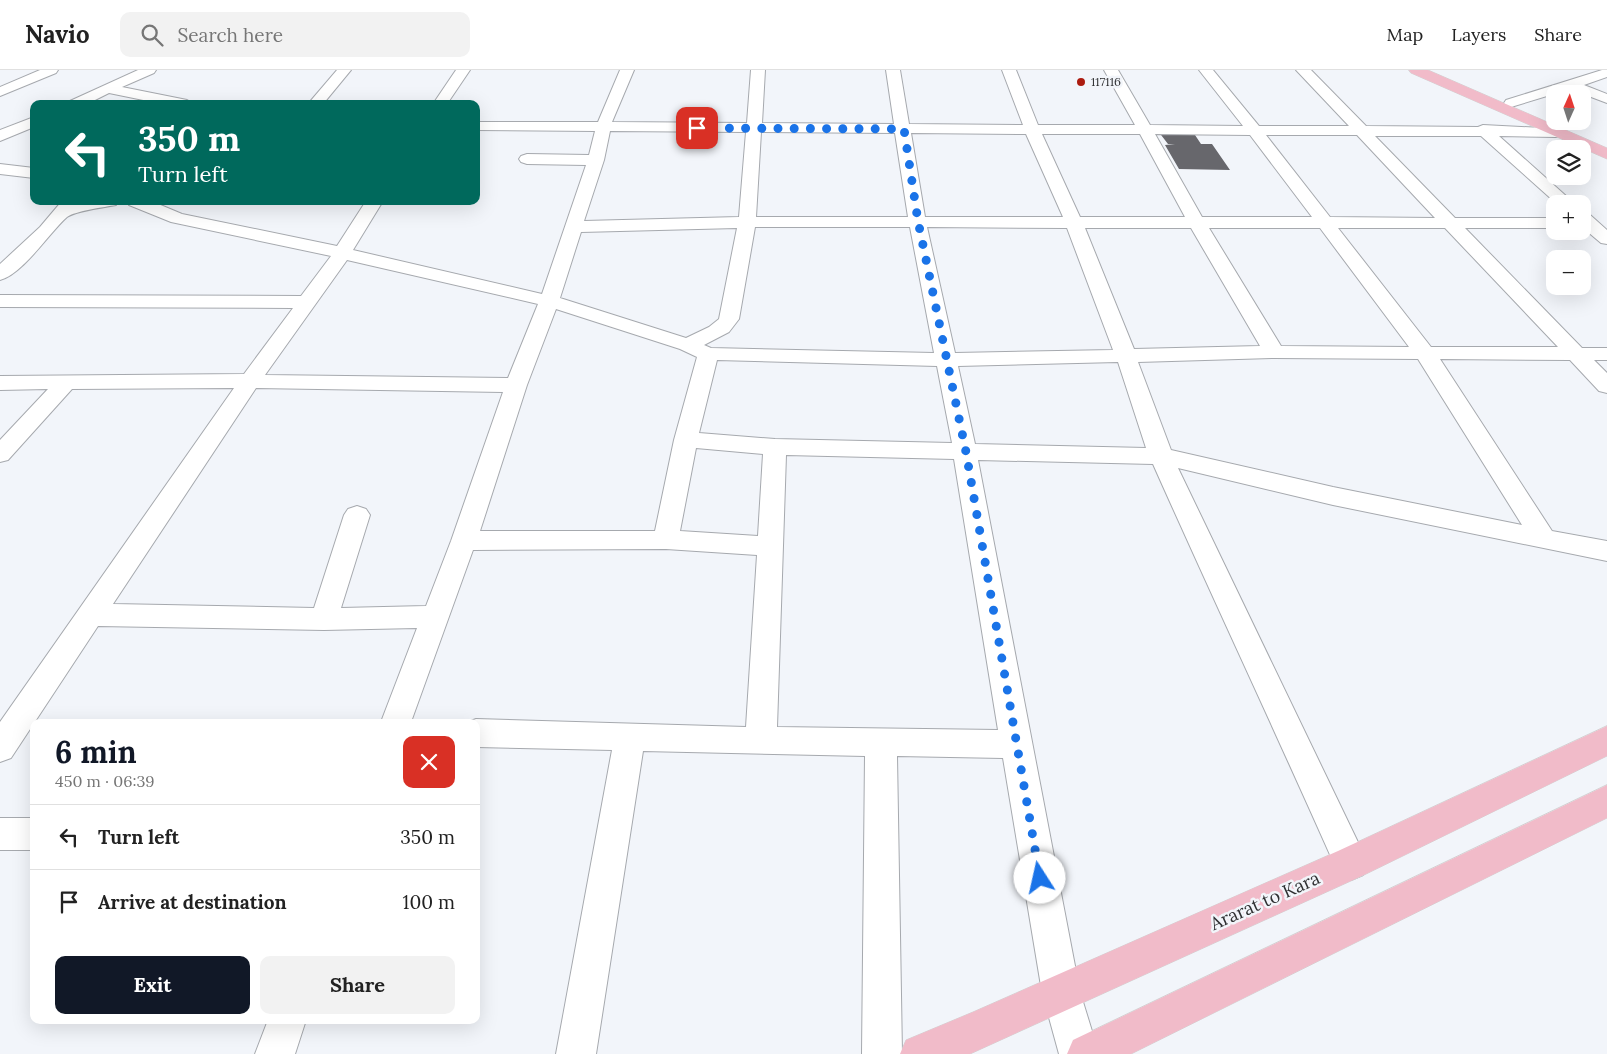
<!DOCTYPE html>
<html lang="en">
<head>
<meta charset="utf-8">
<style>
	body { margin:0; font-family:Lora,serif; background:#f2f2f2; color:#222; height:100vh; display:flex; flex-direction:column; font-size:19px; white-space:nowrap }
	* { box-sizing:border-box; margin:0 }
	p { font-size:16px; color:#767676 }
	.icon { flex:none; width:28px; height:28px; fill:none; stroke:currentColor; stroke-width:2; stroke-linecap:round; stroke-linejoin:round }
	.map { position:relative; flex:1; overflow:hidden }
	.sheet { position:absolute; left:30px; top:649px; width:450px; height:305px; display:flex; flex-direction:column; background:#fff; border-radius:10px; box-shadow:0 5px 20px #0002 }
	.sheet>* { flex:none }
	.banner { position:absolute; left:30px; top:30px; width:450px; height:105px; border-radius:10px; box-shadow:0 5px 20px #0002; background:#00695c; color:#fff; overflow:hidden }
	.needle { width:32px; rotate:3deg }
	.tools { position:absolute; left:1546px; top:15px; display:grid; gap:10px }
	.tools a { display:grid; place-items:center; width:45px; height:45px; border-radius:10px; background:#fff; box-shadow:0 5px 20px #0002; font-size:25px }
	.pin { position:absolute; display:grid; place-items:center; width:42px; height:42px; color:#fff; margin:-21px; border-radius:10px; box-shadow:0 2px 8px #0006 }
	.me { position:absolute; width:55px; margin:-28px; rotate:350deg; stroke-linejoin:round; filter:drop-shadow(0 0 4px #0008) }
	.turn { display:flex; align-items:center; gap:18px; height:105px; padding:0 25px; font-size:22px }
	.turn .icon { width:65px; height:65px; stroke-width:2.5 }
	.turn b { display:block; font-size:35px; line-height:42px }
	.round { display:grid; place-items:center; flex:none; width:52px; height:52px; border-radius:10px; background:#f2f2f2 }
	.overview { display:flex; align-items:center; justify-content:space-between; height:85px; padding:0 25px }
	h1 { font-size:30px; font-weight:700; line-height:38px; color:#111827 }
	.primary-button { display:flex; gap:10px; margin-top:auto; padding:10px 25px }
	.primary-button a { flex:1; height:58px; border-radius:10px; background:#111827; color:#fff; font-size:20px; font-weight:700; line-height:58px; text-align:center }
	.primary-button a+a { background:#f2f2f2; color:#222 }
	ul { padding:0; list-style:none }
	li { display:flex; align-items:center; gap:15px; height:65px; padding:0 25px; border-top:1px solid #e0e0e0 }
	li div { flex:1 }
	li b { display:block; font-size:19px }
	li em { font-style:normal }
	header { display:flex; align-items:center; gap:30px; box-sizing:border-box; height:70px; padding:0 25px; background:#fff; border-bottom:1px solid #e0e0e0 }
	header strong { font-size:24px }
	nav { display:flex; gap:28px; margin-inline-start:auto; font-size:18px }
	.search { width:350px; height:45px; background:#f2f2f2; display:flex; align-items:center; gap:12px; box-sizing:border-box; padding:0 18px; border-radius:10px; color:#767676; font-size:19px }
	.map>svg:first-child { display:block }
	.building { fill:#67676c }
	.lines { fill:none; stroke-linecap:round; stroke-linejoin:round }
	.street-casing { stroke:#a6a9ae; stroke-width:2 }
	.primary-casing { stroke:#d1d2d2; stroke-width:1 }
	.street { fill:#fff; fill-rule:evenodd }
	.primary { fill:#f1bbc9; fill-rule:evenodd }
	.route { stroke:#1a73e8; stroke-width:9; stroke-dasharray:0 16.2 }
	.poi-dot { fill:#ac1b0f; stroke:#f2f5fa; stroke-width:2 }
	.labels { text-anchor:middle; stroke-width:5; stroke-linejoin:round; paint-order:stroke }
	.far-poi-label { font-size:12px; fill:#303133; stroke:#f2f5fa; text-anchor:start }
	.near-street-label { font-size:18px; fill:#303133; stroke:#f2f5fa }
</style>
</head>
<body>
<header>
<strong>Navio</strong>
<div class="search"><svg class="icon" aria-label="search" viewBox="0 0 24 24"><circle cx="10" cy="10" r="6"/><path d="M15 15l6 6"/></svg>Search here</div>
<nav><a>Map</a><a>Layers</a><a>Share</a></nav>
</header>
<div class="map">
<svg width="1607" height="984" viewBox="0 0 1607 984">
	<rect width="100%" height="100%" fill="#f2f5fa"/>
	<path class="building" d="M1158 61 1193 62 1201 74H1212L1230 100 1179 99 1165 75 1175 74H1168Z"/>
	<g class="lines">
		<g class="street-casing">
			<path id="street" d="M40 0H58L56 3 0 26V17Z
				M138 0H156L154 3 122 17 187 30 194 34H163L109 23 87 34H68L70 31Z
				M337 0H351L323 34H308Z
				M456 0H470L447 34H433Z
				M620 0H634L612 52 747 53 751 0H765L762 53 894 54 886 0H900L909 54 1023 55 1002 0H1016L1038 55H1135L1104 0H1118L1150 55 1243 56 1199 0H1213L1259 56H1349L1296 0H1311L1366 56 1478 57 1483 55 1561 59 1564 62 1561 65 1556 67 1499 66 1575 134H1557L1481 66H1375L1455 148H1555V158H1465L1582 278H1607V290H1594L1607 303V323L1599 321 1570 290 1440 289 1552 461 1607 471V491L1333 435 1178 398 1368 793 1363 805 1351 810 1339 805C1278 667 1214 531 1153 394L978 390 1080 922 1099 984H1059L1042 922 1003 688 897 686 902 984H862L865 686 643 681 596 984H556L612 680 476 677V652H468L476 649 746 657 757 485 666 479 473 480 411 652H381L417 558 324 560 98 556 11 688 0 692V652L234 318 72 319 8 390 0 392V370L48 319 0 320V306L244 304 293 238 0 237V225L301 226 331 186 171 152 129 135 127 131H151L182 144 337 176 366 131H383L353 180 542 224 586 95 527 94 521 92 519 89 521 86 527 84 589 85 595 61 476 60V52H598ZM610 61 746 62 739 147 584 151 604 90ZM761 62 895 63 908 147H756ZM911 63 1026 64 1063 147H925ZM1042 64H1140L1185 147H1080ZM1155 64 1250 65 1312 147H1202ZM1266 65H1357L1435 148 1330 147ZM755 157H910L934 283 711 278 704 275 729 262 739 249ZM927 157 1067 158 1113 280 955 283ZM737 158 719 249 709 257 686 268 560 228 581 162ZM1085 158H1191L1260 276 1134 279ZM1209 158H1320L1409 277 1281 276ZM1338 158H1445L1558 277H1431ZM347 190 538 234 508 308 265 305ZM556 239 680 279 697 287 674 370 655 461H480L527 315ZM1274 288 1418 289 1522 455 1333 417 1171 380 1138 292ZM717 290 937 296 952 373 775 369 699 363ZM1118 292 1146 378 975 374 958 296ZM256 318 503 322 451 471 426 536 341 538 370 445 366 439 357 436 348 439 344 445 314 538 113 534ZM696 378 763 384 758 466 680 461ZM786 385 954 389 998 660 777 657Z
				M1602 0H1607V7L1584 15 1607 24V33L1570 19 1511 37 1506 36 1504 33 1506 30Z
				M34 47V57L0 71V60Z
				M0 94 34 98V108L0 104Z
				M62 131H79L78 133 87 131H118L116 135C105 137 75 141 67 147 49 163 23 204 0 210V194L40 157Z
				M1582 142 1588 143 1607 160V174L1601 173 1582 157Z
				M0 748H34V780H0Z
				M268 950H306L295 984H255Z"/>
		</g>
		<g class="primary-casing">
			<path id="primary" d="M1409 0H1428L1607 78V89L1411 3Z
				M1607 656V686L1364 805 970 984H900L906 970 973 942 1338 781Z
				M1607 715V748L1131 984H1067L1073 970Z"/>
		</g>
		<use href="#street" class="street"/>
		<use href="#primary" class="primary"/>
	</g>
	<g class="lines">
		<path class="route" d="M697 58 904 59 918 151 966 382 1040 808"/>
	</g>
	<circle class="poi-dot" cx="1081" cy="12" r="5"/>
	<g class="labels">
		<g class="far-poi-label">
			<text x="1091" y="16">117116</text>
		</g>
		<g class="near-street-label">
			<text transform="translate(1265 831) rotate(-24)" y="6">Ararat to Kara</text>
		</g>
	</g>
</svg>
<div class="tools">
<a><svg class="needle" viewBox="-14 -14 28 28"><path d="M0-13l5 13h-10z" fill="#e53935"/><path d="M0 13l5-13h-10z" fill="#767676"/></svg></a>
<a><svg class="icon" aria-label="layers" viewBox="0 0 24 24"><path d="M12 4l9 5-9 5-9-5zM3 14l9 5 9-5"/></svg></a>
<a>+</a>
<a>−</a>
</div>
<div class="pin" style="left:697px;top:58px;background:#d93025"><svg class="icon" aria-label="arrive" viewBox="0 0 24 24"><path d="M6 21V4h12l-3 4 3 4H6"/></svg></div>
<svg class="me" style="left:1040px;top:808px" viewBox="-20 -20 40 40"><circle r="19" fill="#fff"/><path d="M0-13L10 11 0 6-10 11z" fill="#1a73e8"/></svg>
<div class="banner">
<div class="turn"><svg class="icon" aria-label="left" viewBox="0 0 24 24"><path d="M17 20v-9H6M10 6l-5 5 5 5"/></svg><div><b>350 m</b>Turn left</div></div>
</div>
<section class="sheet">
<div class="overview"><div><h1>6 min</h1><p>450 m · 06:39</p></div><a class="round" style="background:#d93025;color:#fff"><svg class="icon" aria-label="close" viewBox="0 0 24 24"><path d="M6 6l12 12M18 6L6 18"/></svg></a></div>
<ul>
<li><svg class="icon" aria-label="left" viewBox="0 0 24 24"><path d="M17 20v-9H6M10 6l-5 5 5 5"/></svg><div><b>Turn left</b></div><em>350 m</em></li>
<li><svg class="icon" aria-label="arrive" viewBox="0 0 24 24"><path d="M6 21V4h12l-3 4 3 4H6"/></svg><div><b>Arrive at destination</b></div><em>100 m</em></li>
</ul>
<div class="primary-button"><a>Exit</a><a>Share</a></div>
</section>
</div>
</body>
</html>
